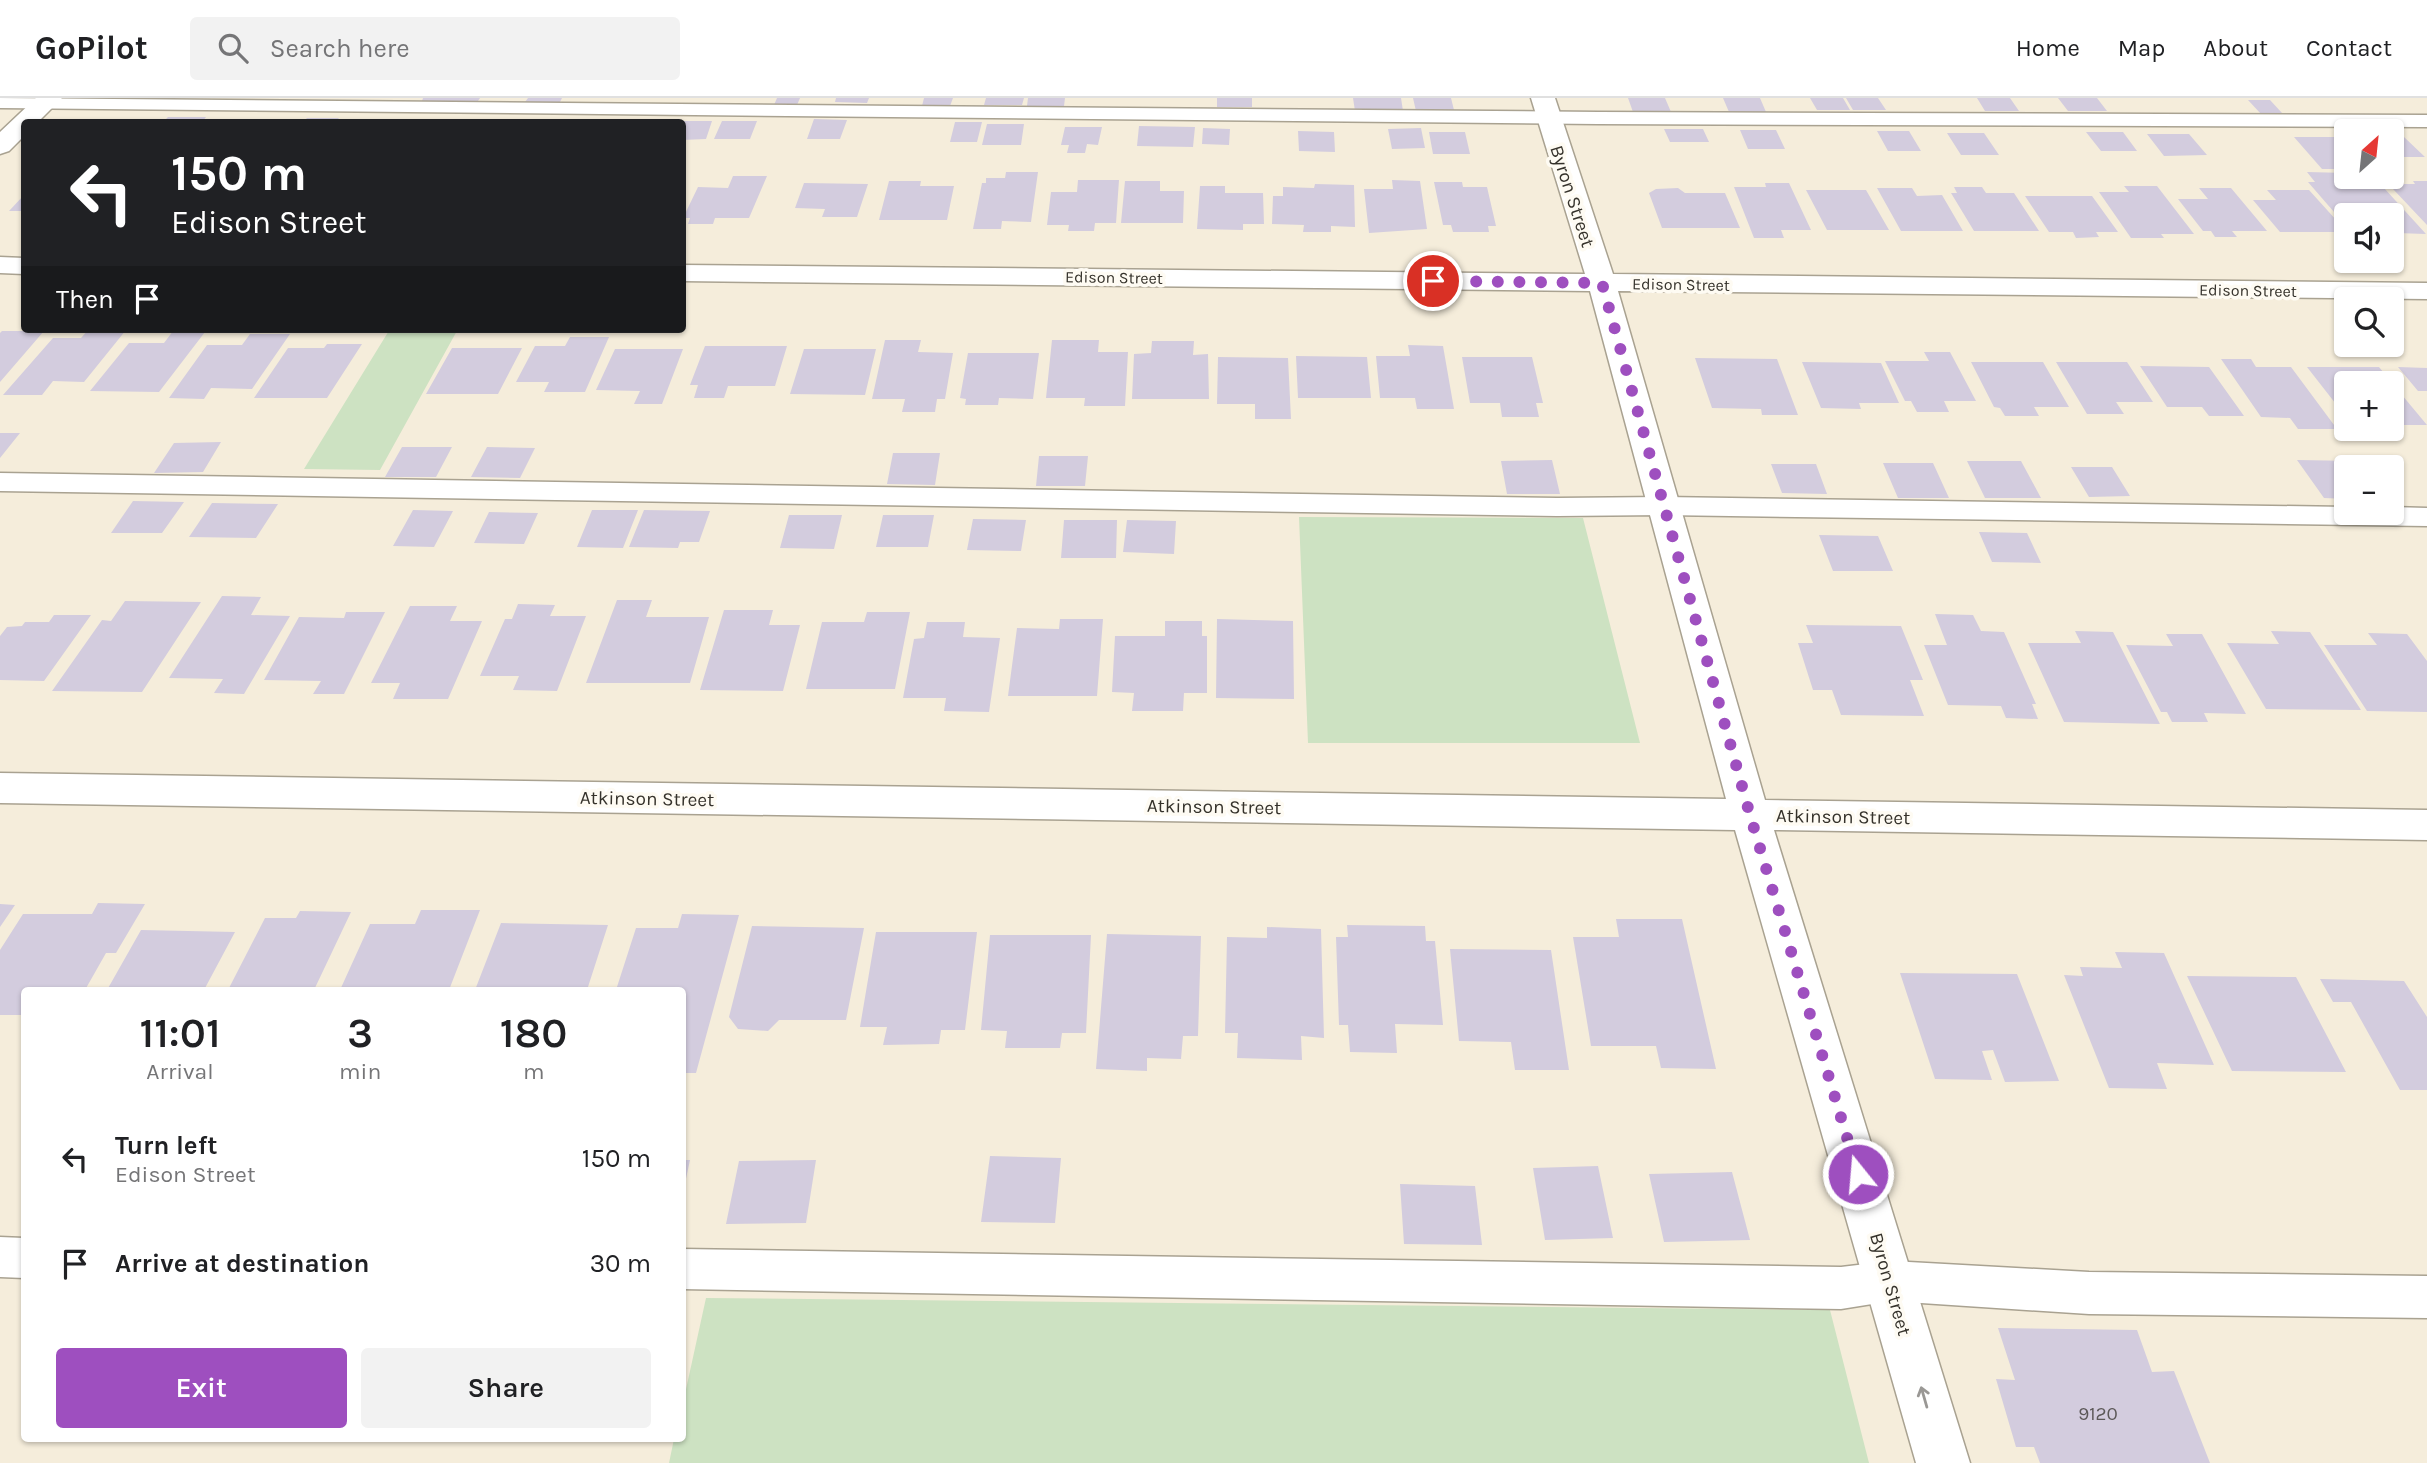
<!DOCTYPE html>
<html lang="en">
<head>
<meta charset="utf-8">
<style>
	body { margin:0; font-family:Karla,sans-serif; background:#f2f2f2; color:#202124; height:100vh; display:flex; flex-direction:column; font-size:26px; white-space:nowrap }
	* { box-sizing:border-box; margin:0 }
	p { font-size:23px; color:#757577 }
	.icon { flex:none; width:38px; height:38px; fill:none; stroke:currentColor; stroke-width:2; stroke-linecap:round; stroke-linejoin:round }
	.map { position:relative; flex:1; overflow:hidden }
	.drawer { position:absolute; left:21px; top:889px; width:665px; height:455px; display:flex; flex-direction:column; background:#fff; border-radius:7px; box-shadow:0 2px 5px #0004 }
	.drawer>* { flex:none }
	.banner { position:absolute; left:21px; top:21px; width:665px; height:214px; border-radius:7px; box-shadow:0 2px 5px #0004; background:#202124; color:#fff; overflow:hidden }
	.needle { width:46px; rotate:27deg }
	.controls { position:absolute; left:2334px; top:21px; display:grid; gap:14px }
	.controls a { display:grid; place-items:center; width:70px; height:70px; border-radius:7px; background:#fff; box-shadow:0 2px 5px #0004; font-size:35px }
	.pin { position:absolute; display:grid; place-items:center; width:60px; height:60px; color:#fff; margin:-30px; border:4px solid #fff; border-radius:50%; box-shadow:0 2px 7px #0007 }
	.me { position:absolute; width:77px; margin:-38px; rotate:343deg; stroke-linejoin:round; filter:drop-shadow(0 0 5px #0008) }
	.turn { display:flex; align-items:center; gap:24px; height:147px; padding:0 35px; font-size:32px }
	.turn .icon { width:91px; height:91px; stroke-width:2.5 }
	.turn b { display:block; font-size:49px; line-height:60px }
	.then { display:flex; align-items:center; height:66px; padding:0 35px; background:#0003; gap:14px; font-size:26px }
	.eta { display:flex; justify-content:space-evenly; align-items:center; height:119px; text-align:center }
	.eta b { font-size:42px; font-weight:600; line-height:49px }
	.cta { display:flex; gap:14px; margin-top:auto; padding:14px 35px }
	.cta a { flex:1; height:80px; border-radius:7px; background:#9e4fbf; color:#fff; font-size:28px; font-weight:600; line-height:80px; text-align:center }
	.cta a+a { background:#f2f2f2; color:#202124 }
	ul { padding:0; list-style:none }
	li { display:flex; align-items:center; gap:21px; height:105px; padding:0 35px }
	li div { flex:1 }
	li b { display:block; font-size:26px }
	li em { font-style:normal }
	header { display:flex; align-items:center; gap:42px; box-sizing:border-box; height:98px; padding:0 35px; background:#fff; border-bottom:2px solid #e0e0e0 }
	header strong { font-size:33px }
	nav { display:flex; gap:38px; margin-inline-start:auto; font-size:24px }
	.search { width:490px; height:63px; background:#f2f2f2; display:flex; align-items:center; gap:18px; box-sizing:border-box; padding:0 24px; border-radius:7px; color:#757577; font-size:26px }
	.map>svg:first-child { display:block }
	.green { fill:#cde2c2 }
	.building { fill:#d3ccde }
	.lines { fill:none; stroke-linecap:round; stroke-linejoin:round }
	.service-casing { stroke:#a9a291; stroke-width:3 }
	.minor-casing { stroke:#a9a291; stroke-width:3 }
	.service { fill:#fff; fill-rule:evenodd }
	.minor { fill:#fff; fill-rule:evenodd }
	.oneway { stroke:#9a9895 }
	.route { stroke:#9e4fbf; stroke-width:12; stroke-dasharray:0 21.6 }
	.labels { text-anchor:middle; stroke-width:7; stroke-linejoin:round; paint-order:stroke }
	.far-street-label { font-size:16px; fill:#35322b; stroke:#fefbf3 }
	.street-label { font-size:19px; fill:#35322b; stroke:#fefbf3 }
	.near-number-label { font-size:19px; fill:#5c5858 }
</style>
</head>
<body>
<header>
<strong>GoPilot</strong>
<div class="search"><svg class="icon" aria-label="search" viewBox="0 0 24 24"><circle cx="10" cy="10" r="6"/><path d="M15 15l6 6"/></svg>Search here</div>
<nav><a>Home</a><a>Map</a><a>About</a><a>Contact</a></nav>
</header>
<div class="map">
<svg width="2427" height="1365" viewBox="0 0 2427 1365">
	<rect width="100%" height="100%" fill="#f5eddb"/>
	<path class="green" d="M390 231H458L380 372 304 371Z
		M1299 419 1583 420 1640 645H1308Z
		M706 1200 1830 1212 1869 1365H669L674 1341 682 1340 683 1305Z"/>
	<path class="building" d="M423 0H480L478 3H422Z
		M528 0H562L560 4H525Z
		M777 0H800L797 7H774Z
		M836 0H869L867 5 835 4Z
		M924 0H953L950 8H922Z
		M986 0H1024L1022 7H984Z
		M1028 0H1065L1064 8H1027Z
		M1217 0H1252V9H1217Z
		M1353 0H1401L1403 13H1355Z
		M1413 0H1451L1454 12 1416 13Z
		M1628 0H1665L1671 14H1633Z
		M1723 0H1760L1766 14H1729Z
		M1810 0H1843L1850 12H1817Z
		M1846 0H1878L1886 12H1853Z
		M1977 0H2010L2019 13H1985Z
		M2058 0H2097L2107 13H2068Z
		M2248 2H2270L2282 15 2261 16Z
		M168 19H206L202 24H163Z
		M307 20H339L335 24H303Z
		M263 21H300L297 24H260Z
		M404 21H441L439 24H402Z
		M448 21H483L481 24H446Z
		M814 21 847 22 840 41H807Z
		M682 23H712L706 41 682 42Z
		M722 23H757L750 41H714Z
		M955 24H982L977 44H950Z
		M987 26H1024L1021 47H982Z
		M1139 28 1195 29 1193 49 1137 48Z
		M1065 29H1102L1098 47 1087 46 1085 55H1067L1069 47H1061Z
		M1203 30 1230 31 1229 47 1202 46Z
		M1421 30 1425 50 1392 51 1388 31Z
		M1664 31H1703L1709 44H1670Z
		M1740 32H1776L1785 51H1748Z
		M1298 33 1334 34 1335 54 1299 53Z
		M1877 33H1909L1921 53H1888Z
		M1429 34H1465L1470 56H1433Z
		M2086 34H2123L2137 53H2101Z
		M1947 35H1984L1999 57H1961Z
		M2147 36H2189L2207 57 2164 58Z
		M2294 39H2340L2347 47V71H2322Z
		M2392 39H2404L2425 59H2392Z
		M1006 74H1038L1031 124 1002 123 1001 131H973L982 85H986V80H1005Z
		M2307 74 2347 75V79H2374L2426 136 2397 135 2403 143H2392V117H2347V129L2308 84H2315Z
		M733 78H767L749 120H715L713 126H688L690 120H683L698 89 728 90Z
		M1078 82H1119L1116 125H1095L1094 133H1068L1069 127H1047L1051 94H1077Z
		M1392 82 1420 83 1427 131 1369 135 1364 91H1393Z
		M889 83H921L920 88H954L947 122H879Z
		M1125 83H1160V93H1184L1183 125H1121Z
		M2413 83H2427V127L2393 91H2400L2396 86H2415Z
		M1434 84H1462L1463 89H1487L1496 128H1488L1489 134H1453L1451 127H1443Z
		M804 85 868 86 857 119H822L825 111 795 110Z
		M1765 85H1789L1811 132H1781L1784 140H1754L1734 89H1766Z
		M1315 86 1354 87 1355 129 1331 128V134H1303L1304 127 1272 126 1273 98H1283V89L1314 90Z
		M1200 88H1225V95H1263L1264 126H1243V132L1197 131Z
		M2124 88H2157L2194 136H2161L2164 140H2131L2099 94H2129Z
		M1954 89H1982L1986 95H2014L2039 133H1974L1951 95H1957Z
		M1678 90 1685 95H1725L1740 130H1662L1649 95 1656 91Z
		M1877 90H1912L1917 98 1942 97 1963 133H1901Z
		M2199 90H2231L2267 133H2232L2237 139H2215L2211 133H2203L2178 101H2208Z
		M1806 92H1866L1889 132H1827Z
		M2267 92H2309L2347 134H2280L2253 102H2276Z
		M24 97V113H9Z
		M2025 98H2092L2118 134H2096L2099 139 2076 140 2073 134H2049Z
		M88 232H126L84 284 53 283 42 297H3L53 240H81Z
		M2 233H44L0 284V235Z
		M173 233 205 234 159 294 90 293 129 245H164Z
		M250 236H290L252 291 211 290 204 301 169 300 207 247H242Z
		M570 239H609L585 294H544L549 284H516L535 248H565Z
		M885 242H921L918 254 953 255 945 301H937L935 314H902L905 301H872Z
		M1052 242H1099L1098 254H1128L1125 308H1084L1085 300H1046Z
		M1152 243H1194L1193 257 1208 256 1209 301H1132L1134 256 1151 255Z
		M327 246H362L327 300H254L288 250H324Z
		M1408 247 1443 248 1454 311H1417L1415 300H1380L1376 258H1410Z
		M705 248H787L775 288H728L724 300H694L698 287H690Z
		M452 250H522L498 296H426Z
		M615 251H683L662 306H634L640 293 596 292Z
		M804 251H876L865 297 790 296Z
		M1924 254H1950L1976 303H1944L1949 314H1917L1911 303H1905L1885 263H1929Z
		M968 255H1039L1033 301 999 300 998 307H965L966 301 960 300Z
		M1296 258 1367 259 1371 300H1298Z
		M1218 259 1288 260 1291 321H1255V306H1217Z
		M1462 259H1532L1543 305H1536L1539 319H1502L1500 305H1470Z
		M1695 260 1777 261 1798 317H1762L1761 311 1712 310Z
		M2221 261H2251L2256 269H2291L2337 331H2298L2290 320 2261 319Z
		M1802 264 1881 265 1899 305H1859L1861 311 1821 310Z
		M1971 264H2043L2069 309H2034L2039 318H2005L2000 310 1994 309Z
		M2056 264H2127L2153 304H2116L2124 316H2087Z
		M2140 268 2209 269 2244 318H2209L2202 309H2167Z
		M2307 269H2379L2392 285H2347V310H2339Z
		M2398 269 2427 270V293H2418Z
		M2392 285 2427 327H2392Z
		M0 335H20L0 360Z
		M221 344 203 374 154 375 174 345Z
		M402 349H452L436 379H385Z
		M487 349 535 350 520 380 471 379Z
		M893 355H940L935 387 887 386Z
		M1039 358H1088L1085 388H1036Z
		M1552 362 1560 396H1507L1501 363Z
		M2297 362 2356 363 2360 369H2347V401L2324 400Z
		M1967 363H2021L2041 400H1985Z
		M1883 365H1933L1949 400H1898Z
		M1771 366H1816L1827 396 1782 395Z
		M2071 369H2112L2130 398 2089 399Z
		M133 403 184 404 162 435H111Z
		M212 405 278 406 256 440 189 439Z
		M413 412 453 413 434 449 393 448Z
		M592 412H638L623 450 577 449Z
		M644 412 710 413 699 444H680L678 450 629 449Z
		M489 414 538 415 524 446 474 445Z
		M789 417H842L834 451 780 450Z
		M883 417H934L928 449H876Z
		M973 421 1026 422 1021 453 967 452Z
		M1064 422H1117L1116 460H1061Z
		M1127 422 1176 423 1174 456 1123 454Z
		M1979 434 2027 435 2041 465 1992 464Z
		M1819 437 1878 438 1893 473H1833Z
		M222 498 261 499 251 517 290 518 244 596 214 595 223 581 169 580Z
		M617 502H652L646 519H709L690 585H586Z
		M125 503 201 504 142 594 52 593 102 522 111 523Z
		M518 506 555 507 550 518H586L557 593 513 592 519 578H480L505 521H512Z
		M410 508H457L450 523H482L448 601H393L400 585H371Z
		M724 512H773L769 527H800L783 593 700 592Z
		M346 514H385L344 596H313L321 583 264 582 299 519 344 520Z
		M867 514H910L895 591H806L822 524H864Z
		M1935 516 1973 517 1981 533 2004 534 2036 606H2032L2038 621 2006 620 2001 608 1948 607 1924 547H1947Z
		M54 517H91L44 583 0 582V538L7 529 22 528 25 524H49Z
		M1060 521H1103L1097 598H1008L1017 530 1059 531Z
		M1217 521 1293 523 1294 601 1216 600Z
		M1165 523H1202V538H1207V595H1184L1183 613H1132L1134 595 1112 594 1115 538H1165Z
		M927 524H965L963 539 1000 540 989 614 944 613 946 600H903L914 541 924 540Z
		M1806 527 1901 528 1923 582H1910L1924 618 1841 617 1832 592H1813L1798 545H1813Z
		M2075 533 2113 534 2160 626 2064 624 2028 545H2081Z
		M2271 533 2310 534 2361 612 2266 611 2227 545 2279 546Z
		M2368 535 2407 536 2427 563V614L2367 613 2324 547H2377Z
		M2166 536H2202L2246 616 2204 615 2208 624H2172L2167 614H2161L2126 547 2173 548Z
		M98 805 145 806 116 855H106L85 892H24V917H0V852L23 816H92Z
		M0 806 15 807 0 829Z
		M421 812H480L449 892H340L370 826H415Z
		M300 813 351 814 314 892H228L265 820H296Z
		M682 816 739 817 696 975H682V892H616L636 830H678Z
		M1616 821H1682L1716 971 1661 970 1656 948H1591L1573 839H1619Z
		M501 825 608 827 587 892H475Z
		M1347 827 1425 828 1426 843H1435L1443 927 1395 926 1397 955 1350 954 1348 927H1339L1336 839H1348Z
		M752 828 864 830 846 922H779L768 933 738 931 729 919Z
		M1267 829 1321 831 1324 940 1301 938 1302 962 1237 960 1238 935H1225L1227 839 1267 840Z
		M141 832 235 834 204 892H107Z
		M876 834H977L965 932H941L939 946 883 947 887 929H860Z
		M1107 836 1201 838 1198 938H1183L1181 961 1147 960V973L1096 971Z
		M990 837H1091L1086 935H1062L1060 950H1005L1007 933 981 932Z
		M1450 851 1551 852 1569 972H1515L1511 944 1459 943Z
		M2115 854 2164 855 2214 967 2157 965 2167 991 2109 990 2064 877 2083 878 2080 869 2122 870Z
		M1900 875 2017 876 2059 983 2005 984 1993 952 1982 953 1992 982 1935 981Z
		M2187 878 2296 879 2346 974 2232 973Z
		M2320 881 2404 883 2427 919V992H2400L2351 904H2333Z
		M990 1058 1061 1060 1055 1125 981 1124Z
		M682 1062H690L684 1090H682Z
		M816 1062 806 1125 726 1126 739 1063Z
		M1598 1068 1613 1140 1545 1142 1533 1070Z
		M1732 1074 1750 1142 1664 1144 1649 1076Z
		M1400 1086 1475 1088 1482 1147 1404 1146Z
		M1998 1230 2137 1232 2152 1274 2174 1273 2210 1365H2040L2034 1349H2016L1996 1281 2015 1282Z"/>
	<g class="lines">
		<g class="service-casing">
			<path id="service" d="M0 0 1598 14 2427 17V29L1598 26 0 10Z
				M0 375 1557 400 1664 399 2347 409V415H2392V409L2427 410V428L1664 417 1557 418 0 393Z
				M0 1139 24 1140V1180L0 1179Z
				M682 1151 1841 1169 1891 1163 2089 1174 2427 1178V1220L2089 1216 1891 1203 1841 1211 682 1191Z"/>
		</g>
		<g class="minor-casing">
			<path id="minor" d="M36 0H62L38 24H24V38L9 53 0 56V34Z
				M1531 0H1555L1613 176 2427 185V201L1618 193 1765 702 2427 712V742L1774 732 1970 1365H1916L1735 732 0 705V675L1726 701 1590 193 682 183V167L1585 176Z
				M0 159 24 160V176L0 175Z"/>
		</g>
		<use href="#service" class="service"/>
		<use href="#minor" class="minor"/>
	</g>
	<defs><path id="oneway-shaft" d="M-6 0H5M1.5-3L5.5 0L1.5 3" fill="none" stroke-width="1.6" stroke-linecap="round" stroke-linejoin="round" transform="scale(1.75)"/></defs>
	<use class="oneway" href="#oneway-shaft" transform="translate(1924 1299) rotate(-106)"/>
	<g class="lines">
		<path class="route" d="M1433 183 1602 185 1750 717 1858 1076"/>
	</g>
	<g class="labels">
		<g class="far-street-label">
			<text transform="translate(1114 179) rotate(1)" y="6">Edison Street</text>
			<text transform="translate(1681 186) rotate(1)" y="6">Edison Street</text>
			<text transform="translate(2248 192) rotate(1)" y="6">Edison Street</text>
		</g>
		<g class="street-label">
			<text transform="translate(1573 98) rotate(72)" y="7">Byron Street</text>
			<text transform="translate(647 700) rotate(1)" y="7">Atkinson Street</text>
			<text transform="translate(1214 708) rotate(1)" y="7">Atkinson Street</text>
			<text transform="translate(1843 718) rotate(1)" y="7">Atkinson Street</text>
			<text transform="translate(1891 1186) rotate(74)" y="7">Byron Street</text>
		</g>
		<g class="near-number-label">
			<text x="2098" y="1322">9120</text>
		</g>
	</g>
</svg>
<div class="controls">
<a><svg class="needle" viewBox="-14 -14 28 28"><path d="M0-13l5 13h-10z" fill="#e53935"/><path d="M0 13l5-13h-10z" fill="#757577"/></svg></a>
<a><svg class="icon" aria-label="sound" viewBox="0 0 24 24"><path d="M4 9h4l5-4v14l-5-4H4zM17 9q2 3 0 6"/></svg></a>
<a><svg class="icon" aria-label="search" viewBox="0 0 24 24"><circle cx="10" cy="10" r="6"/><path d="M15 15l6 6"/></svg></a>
<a>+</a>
<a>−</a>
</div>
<div class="pin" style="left:1433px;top:183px;background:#d93025"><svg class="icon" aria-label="arrive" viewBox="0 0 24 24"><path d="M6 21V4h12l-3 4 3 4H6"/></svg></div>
<svg class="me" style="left:1858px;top:1076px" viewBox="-20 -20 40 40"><circle r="17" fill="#9e4fbf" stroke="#fff" stroke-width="3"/><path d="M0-11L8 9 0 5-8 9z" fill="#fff"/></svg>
<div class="banner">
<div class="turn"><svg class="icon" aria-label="left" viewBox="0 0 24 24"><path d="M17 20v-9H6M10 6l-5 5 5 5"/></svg><div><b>150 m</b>Edison Street</div></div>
<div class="then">Then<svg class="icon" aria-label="arrive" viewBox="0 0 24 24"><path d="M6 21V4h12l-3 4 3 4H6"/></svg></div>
</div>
<section class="drawer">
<div class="eta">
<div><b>11:01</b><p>Arrival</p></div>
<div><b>3</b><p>min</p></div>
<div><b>180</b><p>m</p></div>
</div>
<ul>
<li><svg class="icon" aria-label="left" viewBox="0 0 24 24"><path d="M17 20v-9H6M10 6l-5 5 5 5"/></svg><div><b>Turn left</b><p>Edison Street</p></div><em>150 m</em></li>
<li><svg class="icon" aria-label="arrive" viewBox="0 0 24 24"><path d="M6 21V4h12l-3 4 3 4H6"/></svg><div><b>Arrive at destination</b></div><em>30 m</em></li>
</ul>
<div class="cta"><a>Exit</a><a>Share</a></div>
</section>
</div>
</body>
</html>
